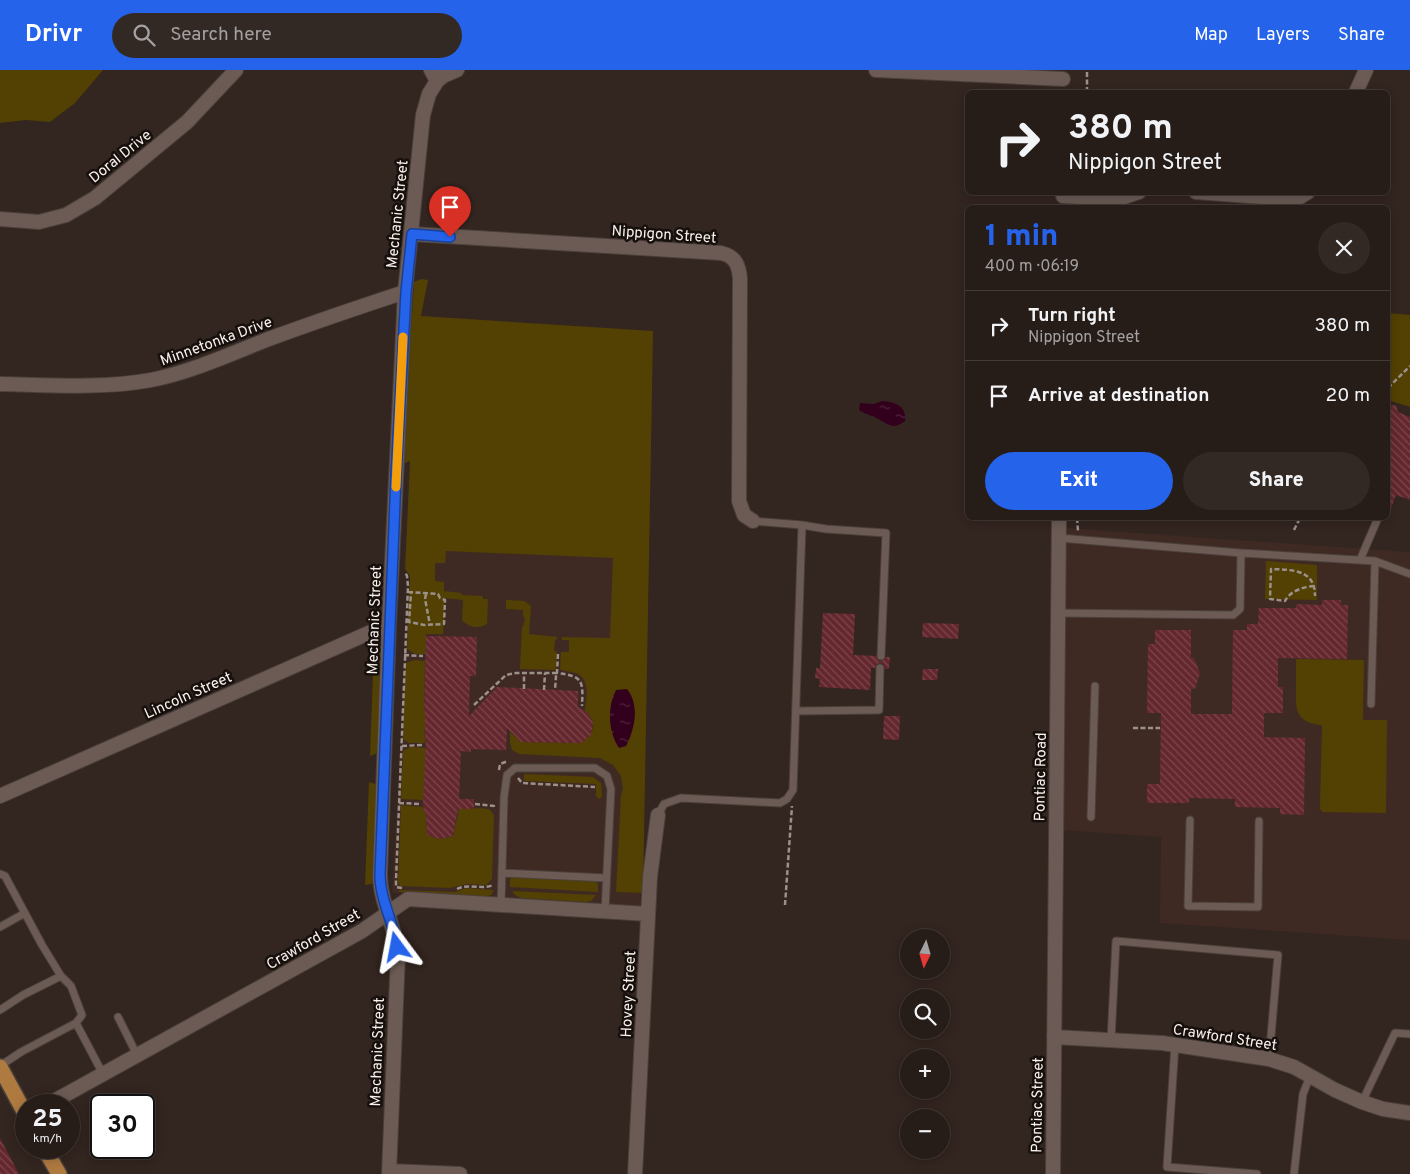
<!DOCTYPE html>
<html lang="en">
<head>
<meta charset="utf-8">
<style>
	body { margin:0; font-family:Overpass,sans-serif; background:#322925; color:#f1f3f6; height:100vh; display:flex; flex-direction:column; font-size:19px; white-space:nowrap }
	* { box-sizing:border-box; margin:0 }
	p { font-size:16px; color:#a4a1a2 }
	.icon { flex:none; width:28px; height:28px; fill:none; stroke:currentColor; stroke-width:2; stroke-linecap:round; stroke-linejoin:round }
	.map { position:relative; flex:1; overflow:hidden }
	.panel { position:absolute; left:965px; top:135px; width:425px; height:315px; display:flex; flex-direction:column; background:#261c18; border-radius:8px; box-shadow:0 2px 12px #0003,0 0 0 1px #423a37 }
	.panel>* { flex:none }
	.hud { position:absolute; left:965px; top:20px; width:425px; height:105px; border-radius:8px; box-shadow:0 2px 12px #0003,0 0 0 1px #423a37; background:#261c18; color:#f1f3f6; overflow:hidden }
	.needle { width:32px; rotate:185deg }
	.controls { position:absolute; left:900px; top:859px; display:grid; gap:10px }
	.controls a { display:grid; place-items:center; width:50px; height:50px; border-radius:50%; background:#261c18; box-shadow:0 2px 12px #0003,0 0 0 1px #423a37; font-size:25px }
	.speed { position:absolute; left:15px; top:1024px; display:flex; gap:10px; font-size:25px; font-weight:700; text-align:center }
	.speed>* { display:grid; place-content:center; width:65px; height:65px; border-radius:50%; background:#261c18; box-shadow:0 2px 12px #0003,0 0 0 1px #423a37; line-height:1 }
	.speed small { font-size:12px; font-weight:400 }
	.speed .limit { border:2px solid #111; border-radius:8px; background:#fff; color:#111 }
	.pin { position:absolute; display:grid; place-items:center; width:42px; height:42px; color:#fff; margin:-51px -21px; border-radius:50% 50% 50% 0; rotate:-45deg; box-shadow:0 0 5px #0007 }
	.pin .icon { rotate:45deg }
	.me { position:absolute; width:55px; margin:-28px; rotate:347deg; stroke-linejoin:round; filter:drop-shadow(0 0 4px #0008) }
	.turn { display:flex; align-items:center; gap:18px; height:105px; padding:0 20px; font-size:22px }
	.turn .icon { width:65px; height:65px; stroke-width:2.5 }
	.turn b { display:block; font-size:35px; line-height:42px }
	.round { display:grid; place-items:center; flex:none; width:52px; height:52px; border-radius:26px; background:#322925 }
	.headline { display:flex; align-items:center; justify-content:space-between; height:85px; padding:0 20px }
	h1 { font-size:30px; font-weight:800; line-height:38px; color:#2563eb }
	.primary-button { display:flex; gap:10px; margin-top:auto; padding:10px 20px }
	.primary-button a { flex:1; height:58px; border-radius:30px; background:#2563eb; color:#fff; font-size:20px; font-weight:800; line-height:58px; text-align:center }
	.primary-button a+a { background:#322925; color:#f1f3f6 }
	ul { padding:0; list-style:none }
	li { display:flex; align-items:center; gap:15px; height:70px; padding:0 20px; border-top:1px solid #423a37 }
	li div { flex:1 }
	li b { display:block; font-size:19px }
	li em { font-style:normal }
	header { display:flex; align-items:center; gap:30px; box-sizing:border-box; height:70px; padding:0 25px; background:#2563eb; color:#fff }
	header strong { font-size:24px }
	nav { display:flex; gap:28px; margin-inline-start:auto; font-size:18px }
	.search { width:350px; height:45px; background:#322925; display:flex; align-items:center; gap:12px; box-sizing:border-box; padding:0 18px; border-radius:28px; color:#a4a1a2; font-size:19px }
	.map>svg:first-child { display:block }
	.built { fill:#3f2a23 }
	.green { fill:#524102 }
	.water { fill:url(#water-ripples) }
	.building { fill:url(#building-back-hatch) }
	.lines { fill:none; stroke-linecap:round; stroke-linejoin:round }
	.lane-casing { stroke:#4b403b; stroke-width:9 }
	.street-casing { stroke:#4b403b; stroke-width:16 }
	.primary-casing { stroke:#4b403b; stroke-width:18 }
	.path { stroke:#9c908b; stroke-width:2.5; stroke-dasharray:5 2.5; stroke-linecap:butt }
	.lane { stroke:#6c5b55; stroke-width:7 }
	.street { stroke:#6c5b55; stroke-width:14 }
	.primary { stroke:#af7a40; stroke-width:15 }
	.route-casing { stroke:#184099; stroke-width:12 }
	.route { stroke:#2563eb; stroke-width:9 }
	.slow { stroke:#f59e0b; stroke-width:9 }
	.labels { text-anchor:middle; stroke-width:5; stroke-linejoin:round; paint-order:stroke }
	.street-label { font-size:15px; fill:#faf0ec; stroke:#16100d }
</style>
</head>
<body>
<header>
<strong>Drivr</strong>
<div class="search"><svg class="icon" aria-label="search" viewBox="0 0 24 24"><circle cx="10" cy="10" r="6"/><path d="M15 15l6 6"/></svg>Search here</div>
<nav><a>Map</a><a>Layers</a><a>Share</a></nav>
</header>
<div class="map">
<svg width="1410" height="1104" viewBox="0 0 1410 1104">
	<defs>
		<pattern id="water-ripples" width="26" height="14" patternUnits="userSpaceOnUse" patternTransform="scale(1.25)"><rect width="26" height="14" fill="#32001d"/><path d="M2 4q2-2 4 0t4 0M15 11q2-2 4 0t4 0" fill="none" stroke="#51263e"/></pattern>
		<pattern id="building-back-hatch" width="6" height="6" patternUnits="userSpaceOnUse" patternTransform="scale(1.25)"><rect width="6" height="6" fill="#64272e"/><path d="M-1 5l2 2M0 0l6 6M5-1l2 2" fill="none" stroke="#7b474c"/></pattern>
	</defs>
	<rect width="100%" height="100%" fill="#332520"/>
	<path class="built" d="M420 246 653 261 650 432 640 843 495 830 392 823 415 419Z
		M1065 458 1410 482V870L1160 853 1161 767 1062 760Z"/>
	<path class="green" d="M0 0H103L75 33 50 52 26 50 0 53Z
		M421 209 428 210 421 246 653 261 643 823 616 822 621 725 623 719 621 706 613 695 600 688 519 684 512 680 510 673V662L521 672 580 673C594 666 598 651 585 641 586 628 591 610 576 603 571 601 565 602 560 599L561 582H569V570H562V567L610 568 613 488 446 481 445 493H435V511L444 512V521L461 523 462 525 483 526V529H488L487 554C479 559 469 558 462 550L463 530 445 528 443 564H426V584H415L407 579 410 506 405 499 410 391 403 394 414 212Z
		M1388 243 1410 245V337L1388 330Z
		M1266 491 1317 495V530L1265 529Z
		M506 530 524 531 531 536 529 564 557 567V569L555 570 554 581 557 582 556 600 520 599 522 557H523L525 549 523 546V540L506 539Z
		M378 575 380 578 381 586 377 683 370 686 374 577Z
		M1296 589 1364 590 1363 650H1387L1386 743 1323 742 1320 739 1322 655C1298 653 1295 642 1296 621 1296 610 1296 600 1296 589Z
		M415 590 425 591 424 641H429C425 651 423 664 426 673H409L403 669 405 593Z
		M410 677 426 678 424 730 401 729 403 681Z
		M524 704 593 707 601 713 602 727 599 729 596 726V714L526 711 524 710Z
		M369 712 376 714 372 814 365 815Z
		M401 735 423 737 424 742H426L427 765 440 769 453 766 459 739C469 739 481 737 490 740L494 745 492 809 486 815 467 814 450 818 400 816 398 812Z
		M513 807 596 811 598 815V822L510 817V809Z
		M466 818 494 820 491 825 485 827 399 822V820L455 822Z
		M512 821 596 825 591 831 586 832 521 828 515 825Z"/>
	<path class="water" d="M882 331C895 332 907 336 905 351 891 362 887 352 874 347 868 344 865 344 859 340L860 333 874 334Z
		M627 619C640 635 635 659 626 676L619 678C608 662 607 637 616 620Z"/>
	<path class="building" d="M1396 335 1398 342 1410 347V430L1396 425 1389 444 1388 336Z
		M1322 530H1341V535H1348L1347 589 1278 588V617H1283V643H1264V667L1305 668 1304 745 1280 744V738L1235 737V729L1189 728V733H1147V714H1160L1161 643H1147L1148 574H1155V560H1191V588H1194L1200 603 1195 619H1191V644H1232L1233 560H1247V554H1258L1259 538H1296V534L1322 535Z
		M823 543 855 544 853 585 876 586 880 591 884 590 886 587H890L889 599H885L884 595 881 593 877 594 875 598H871L870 620 819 617 820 609 815 608 816 598H820Z
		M923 553 959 554 958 569 922 567Z
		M426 566 477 567 476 606H470L469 646 497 617 578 621V637L588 643 593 653 591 665 581 673 521 672 507 658 506 680 471 679V682L461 681 459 729H474V739H458L453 766 440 769 427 765 426 742 424 743 423 733 426 670H425V641H424Z
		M923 599H938L937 610H922Z
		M884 646H900L899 670 883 669Z
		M0 1068 19 1104H0Z"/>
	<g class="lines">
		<g class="lane-casing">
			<path id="lane" d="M753 451 802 455 826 459 886 463 881 586
				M1059 468 1241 483 1375 491 1410 504
				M1360 490 1378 448
				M1058 543 1233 545 1240 539 1241 483
				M1371 634 1375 491
				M796 641 879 640 880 598
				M658 745 664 734 681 728 780 733 787 729 793 720 802 455
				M1091 747 1095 616
				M1190 750 1188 836 1258 837 1259 751
				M502 803 606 808
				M0 804 5 806 42 875 61 906 71 916 82 945 76 953
				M501 835 504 727 507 705 515 698H595L607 706 611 719 605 841
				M0 857 25 843
				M0 940 23 925 61 906
				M118 947 137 985
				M1111 970 1116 871 1278 885 1269 989
				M1175 975 1167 1097 1257 1104
				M0 996 21 982 76 953 103 1004
				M1362 1032 1395 963 1410 964
				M1294 1104 1303 1024 1310 1006"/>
		</g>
		<g class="street-casing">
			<path id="street" d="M876 0 1063 9
				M437 11 443 6 457 0
				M1356 22 1366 0
				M1196 122 1288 129 1300 127 1308 122
				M1063 126 1118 129 1139 122
				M0 149 39 152 66 145 95 128 187 52 236 0
				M412 164 721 183C735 186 739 195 740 209L739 431 744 445 753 451
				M0 314C50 315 102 319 151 310 191 302 228 285 266 270 312 253 359 237 405 222
				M0 726 389 554
				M1054 967 1162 973 1269 989 1294 997 1335 1020 1362 1032 1383 1039 1410 1043
				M47 1035 362 861 408 829 648 844
				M389 1101 460 1104
				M389 1104 398 884C396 857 380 833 380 805L389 554 405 222 423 45 429 24 437 11 431 0
				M635 1104 650 807 658 745
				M1053 1104 1059 448"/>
		</g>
		<g class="primary-casing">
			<path id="primary" d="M0 997 26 1045
				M44 1078 59 1104"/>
		</g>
		<path class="path" d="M1087 22V0
			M1388 318 1410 296
			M1077 448 1078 461
			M1294 460 1300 448
			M1314 516C1303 517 1290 521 1285 531L1270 529 1271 499C1292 500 1315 499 1315 526
			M408 522 438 524 440 528 445 530 444 554 424 555 409 552 411 523
			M426 524 425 529 430 555
			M558 584 557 603C584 606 583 612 582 636
			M404 585 423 586
			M524 619V603
			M544 620 545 603
			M474 635 506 605 516 603H557L556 606 555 620
			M1133 658H1160
			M402 676 422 675
			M499 700 500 694 508 691
			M518 708 522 713 595 717
			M399 733 420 734
			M475 734 494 736 495 738
			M402 818 396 817V810L408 516 407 506 405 502
			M457 819C469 813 482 820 493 815
			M785 835 792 736"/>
		<use href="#lane" class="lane"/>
		<use href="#street" class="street"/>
		<use href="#primary" class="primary"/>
	</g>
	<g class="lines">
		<g class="route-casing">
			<path id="route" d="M397 877C394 853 380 830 380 805L396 406 406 222 412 164 450 167"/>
		</g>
		<use href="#route" class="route"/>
		<path class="slow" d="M396 417 403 267"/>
	</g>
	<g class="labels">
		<g class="street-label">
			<text transform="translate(120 86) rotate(-39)" y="5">Doral Drive</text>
			<text transform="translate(397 144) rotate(-84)" y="5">Mechanic Street</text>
			<text transform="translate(664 164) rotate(4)" y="5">Nippigon Street</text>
			<text transform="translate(216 271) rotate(-20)" y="5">Minnetonka Drive</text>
			<text transform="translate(374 550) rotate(-88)" y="5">Mechanic Street</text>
			<text transform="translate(188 625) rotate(-24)" y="5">Lincoln Street</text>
			<text transform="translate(1040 707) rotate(-89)" y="5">Pontiac Road</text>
			<text transform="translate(313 869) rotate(-30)" y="5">Crawford Street</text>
			<text transform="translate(628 924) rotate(-87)" y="5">Hovey Street</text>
			<text transform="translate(1225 967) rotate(9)" y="5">Crawford Street</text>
			<text transform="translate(377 982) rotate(-88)" y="5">Mechanic Street</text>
			<text transform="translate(1037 1035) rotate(-89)" y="5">Pontiac Street</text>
		</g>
	</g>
</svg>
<div class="controls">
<a><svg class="needle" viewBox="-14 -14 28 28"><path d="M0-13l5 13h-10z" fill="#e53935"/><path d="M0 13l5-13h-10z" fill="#a4a1a2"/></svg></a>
<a><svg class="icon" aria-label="search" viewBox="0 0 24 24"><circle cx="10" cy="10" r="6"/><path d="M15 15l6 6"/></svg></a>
<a>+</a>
<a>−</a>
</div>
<div class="speed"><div>25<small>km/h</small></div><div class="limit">30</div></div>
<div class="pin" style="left:450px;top:167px;background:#d93025"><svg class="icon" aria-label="arrive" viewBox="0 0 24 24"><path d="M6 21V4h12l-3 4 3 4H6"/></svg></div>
<svg class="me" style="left:397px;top:877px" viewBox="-20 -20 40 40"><path d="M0-17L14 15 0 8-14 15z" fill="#2563eb" stroke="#fff" stroke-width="4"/></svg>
<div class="hud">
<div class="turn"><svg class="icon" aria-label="right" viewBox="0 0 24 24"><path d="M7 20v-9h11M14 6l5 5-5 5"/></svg><div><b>380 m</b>Nippigon Street</div></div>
</div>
<section class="panel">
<div class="headline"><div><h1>1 min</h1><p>400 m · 06:19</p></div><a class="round"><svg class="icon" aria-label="close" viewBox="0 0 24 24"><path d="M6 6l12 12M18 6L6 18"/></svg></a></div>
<ul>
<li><svg class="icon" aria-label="right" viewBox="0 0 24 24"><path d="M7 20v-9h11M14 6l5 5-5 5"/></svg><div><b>Turn right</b><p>Nippigon Street</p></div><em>380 m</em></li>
<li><svg class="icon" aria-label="arrive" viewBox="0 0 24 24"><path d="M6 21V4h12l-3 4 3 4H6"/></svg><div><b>Arrive at destination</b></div><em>20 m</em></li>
</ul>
<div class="primary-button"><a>Exit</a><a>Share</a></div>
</section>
</div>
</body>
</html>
